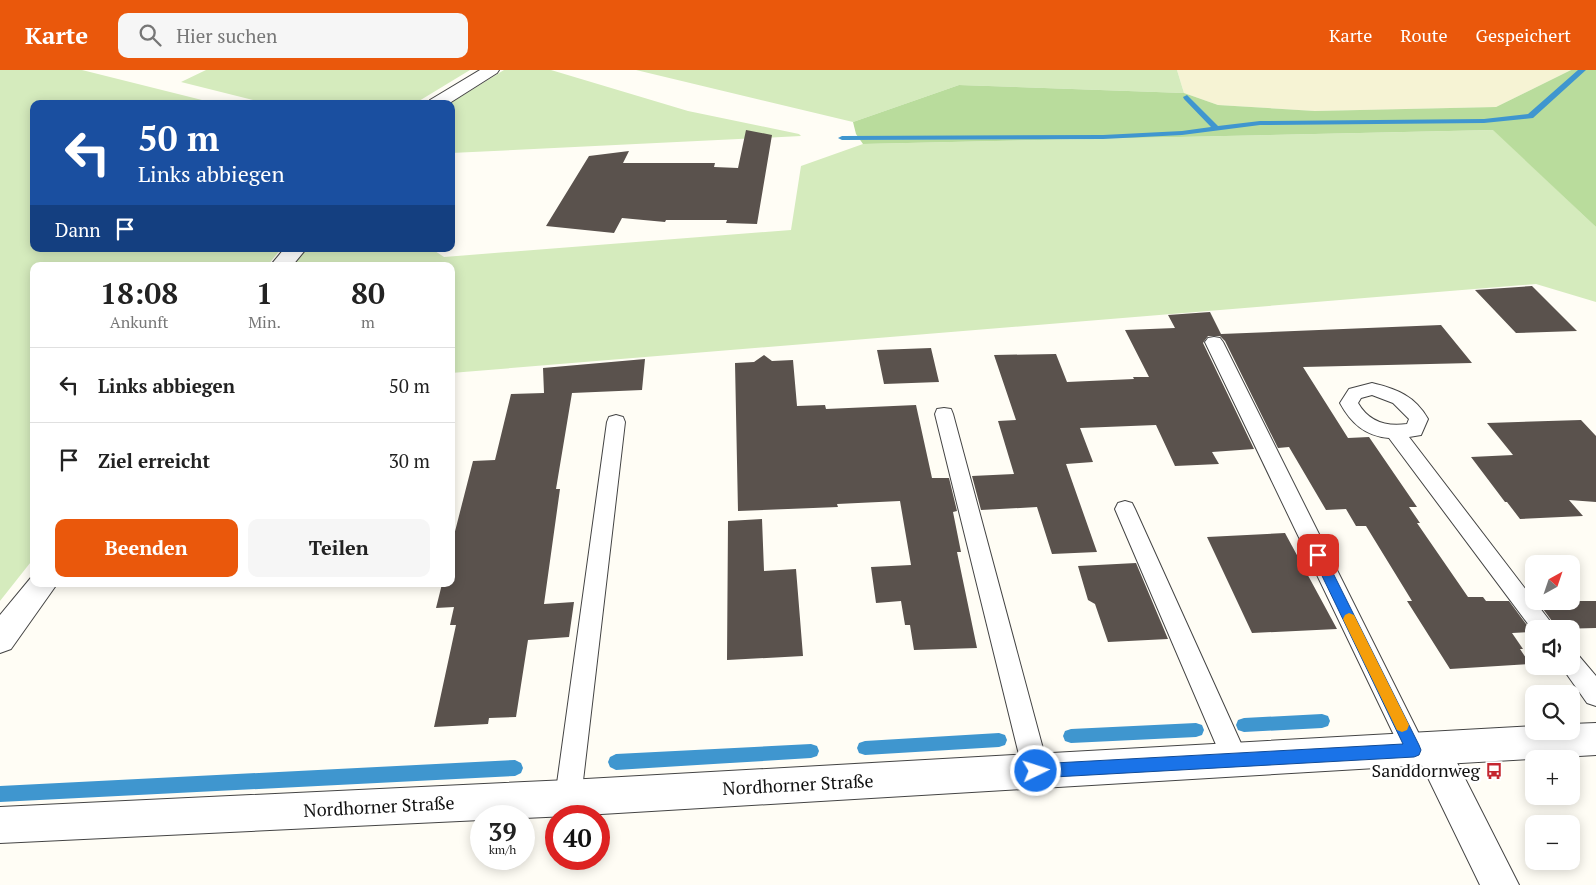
<!DOCTYPE html>
<html lang="de">
<head>
<meta charset="utf-8">
<style>
	body { margin:0; font-family:"PT Serif",serif; background:#f6f6f6; color:#222; height:100vh; display:flex; flex-direction:column; font-size:19px; white-space:nowrap }
	* { box-sizing:border-box; margin:0 }
	p { font-size:16px; color:#767676 }
	.icon { flex:none; width:28px; height:28px; fill:none; stroke:currentColor; stroke-width:2; stroke-linecap:round; stroke-linejoin:round }
	.map { position:relative; flex:1; overflow:hidden }
	.sheet { position:absolute; left:30px; top:192px; width:425px; height:325px; display:flex; flex-direction:column; background:#fff; border-radius:10px; box-shadow:0 2px 12px #0003 }
	.sheet>* { flex:none }
	.top-card { position:absolute; left:30px; top:30px; width:425px; height:152px; border-radius:10px; box-shadow:0 2px 12px #0003; background:#1a4fa0; color:#fff; overflow:hidden }
	.needle { width:32px; rotate:40deg }
	.controls { position:absolute; left:1525px; top:485px; display:grid; gap:10px }
	.controls a { display:grid; place-items:center; width:55px; height:55px; border-radius:10px; background:#fff; box-shadow:0 2px 12px #0003; font-size:25px }
	.speed { position:absolute; left:470px; top:735px; display:flex; gap:10px; font-size:25px; font-weight:700; text-align:center }
	.speed>* { display:grid; place-content:center; width:65px; height:65px; border-radius:50%; background:#fff; box-shadow:0 2px 12px #0003; line-height:1 }
	.speed small { font-size:12px; font-weight:400 }
	.speed .limit { border:8px solid #d22; background:#fff; color:#111 }
	.pin { position:absolute; display:grid; place-items:center; width:42px; height:42px; color:#fff; margin:-21px; border-radius:10px; box-shadow:0 2px 8px #0006 }
	.me { position:absolute; width:55px; margin:-28px; rotate:86deg; stroke-linejoin:round; filter:drop-shadow(0 0 4px #0008) }
	.turn { display:flex; align-items:center; gap:18px; height:105px; padding:0 25px; font-size:22px }
	.turn .icon { width:65px; height:65px; stroke-width:2.5 }
	.turn b { display:block; font-size:35px; line-height:42px }
	.then { display:flex; align-items:center; height:48px; padding:0 25px; background:#0003; gap:10px; font-size:19px }
	.eta { display:flex; justify-content:space-evenly; align-items:center; height:85px; text-align:center }
	.eta b { font-size:30px; font-weight:700; line-height:35px }
	.primary-button { display:flex; gap:10px; margin-top:auto; padding:10px 25px }
	.primary-button a { flex:1; height:58px; border-radius:10px; background:#ea580c; color:#fff; font-size:20px; font-weight:700; line-height:58px; text-align:center }
	.primary-button a+a { background:#f6f6f6; color:#222 }
	ul { padding:0; list-style:none }
	li { display:flex; align-items:center; gap:15px; height:75px; padding:0 25px; border-top:1px solid #e0e0e0 }
	li div { flex:1 }
	li b { display:block; font-size:19px }
	li em { font-style:normal }
	header { display:flex; align-items:center; gap:30px; box-sizing:border-box; height:70px; padding:0 25px; background:#ea580c; color:#fff }
	header strong { font-size:24px }
	nav { display:flex; gap:28px; margin-inline-start:auto; font-size:18px }
	.search { width:350px; height:45px; background:#f6f6f6; display:flex; align-items:center; gap:12px; box-sizing:border-box; padding:0 18px; border-radius:10px; color:#767676; font-size:19px }
	.map>svg:first-child { display:block }
	.farmland { fill:#f6f3d4 }
	.green { fill:#d5ebbd }
	.forest { fill:#b9dc9c }
	.lines { fill:none; stroke-linecap:round; stroke-linejoin:round }
	.stream { fill:#3f96cf; fill-rule:evenodd }
	.building { fill:#5a524d }
	.service-casing { stroke:#444; stroke-width:2 }
	.minor-casing { stroke:#444; stroke-width:2 }
	.tertiary-casing { stroke:#444; stroke-width:2 }
	.service { fill:#fff; fill-rule:evenodd }
	.minor { fill:#fff; fill-rule:evenodd }
	.tertiary { fill:#fff; fill-rule:evenodd }
	.route { fill:#1a73e8; stroke:#114b97 }
	.slow { fill:#f59e0b }
	.labels { text-anchor:middle; stroke-width:5; stroke-linejoin:round; paint-order:stroke }
	.near-poi-label { font-size:18px; fill:#111; stroke:#fff; text-anchor:end }
	.near-street-label { font-size:18px; fill:#111; stroke:#fff }
</style>
</head>
<body>
<header>
<strong>Karte</strong>
<div class="search"><svg class="icon" aria-label="search" viewBox="0 0 24 24"><circle cx="10" cy="10" r="6"/><path d="M15 15l6 6"/></svg>Hier suchen</div>
<nav><a>Karte</a><a>Route</a><a>Gespeichert</a></nav>
</header>
<div class="map">
<svg width="1596" height="815" viewBox="0 0 1596 815">
	<rect width="100%" height="100%" fill="#fffdf5"/>
	<path class="farmland" d="M1177 0H1571L1496 37 1315 41 1218 35 1184 23Z"/>
	<path class="green" d="M0 0H82L218 34H34V179H281L267 196H34V488L0 531Z
		M206 0H470L414 34H269L181 12Z
		M504 0H551L688 41 799 64 801 66 451 83V34H449Z
		M636 0H1177L1184 23 959 15 853 52Z
		M1494 60 1596 157V232L1536 214 451 303V196H293L306 179H432L444 187 791 160 801 96 863 74Z"/>
	<path class="forest" d="M1571 0H1596V157L1493 60 863 74 856 64 853 52 959 15 1184 23 1218 35 1315 41 1496 37Z"/>
	<g class="lines">
		<path class="stream" d="M1578 0H1586L1533 48 1484 53 1260 55 1182 65 1103 69 842 70 838 68 842 66 1103 65 1182 61 1211 57 1184 29 1183 27 1187 25 1218 56 1260 51 1484 49 1528 44Z
			M1322 644 1328 646 1330 651 1328 656 1322 658 1244 662 1238 660 1236 655 1238 650 1244 648Z
			M1196 653 1202 655 1204 660 1202 665 1196 667 1071 673 1065 671 1063 666 1065 661 1071 659Z
			M999 663 1005 665 1007 670 1005 675 999 677 865 685 859 683 857 678 859 673 865 671Z
			M811 674 817 676 819 681 817 686 811 688 616 700 610 697 608 692 610 687 616 684Z
			M515 690 521 693 523 698 521 703 515 706 0 732V716Z"/>
	</g>
	<path class="building" d="M746 60 772 65 757 154 726 153 727 150H666L665 152 622 148 614 163 546 156 589 86 629 81 623 93H715L714 97 738 98Z
		M1532 216 1577 261 1516 263 1475 220Z
		M1210 242 1221 264 1441 255 1472 293 1303 297 1348 368 1369 367 1417 437H1409L1420 453H1417L1468 527H1483L1486 531H1509L1532 562 1512 563 1523 579H1520L1530 594 1450 599 1407 531H1412L1366 456H1356L1346 439 1326 440 1289 377 1278 378 1225 271 1220 266H1208L1203 273 1254 379 1212 382 1219 394 1175 396 1156 355 1080 358 1093 392 1066 394 1097 482 1052 484 1037 437 981 440 972 406 1014 404 998 351 1016 350 994 285 1056 284 1067 312 1134 309 1133 307H1149L1125 260 1175 258 1168 245Z
		M931 278 939 312 884 314 877 280Z
		M764 285 772 291 793 290 797 336 825 335 826 339 916 335 932 408H949L957 441 953 442 961 482H957L977 578 914 580 910 555H905L901 531 876 533 871 497 911 495 900 431 837 434 838 437 738 441 735 293 754 292Z
		M645 289 642 320 572 323 556 419H560L544 534 574 532 569 567 528 570 516 647 489 648 488 654 434 657 456 555H450L454 537 436 538 442 514H451V477L473 391 495 390 511 324 544 323 543 298Z
		M1581 350 1596 366V432L1569 430 1583 446 1520 449 1507 432H1505L1471 387 1513 385 1487 353Z
		M762 449 764 501 796 499 803 586 727 590 728 451Z
		M1285 463 1337 559 1252 563 1207 467Z
		M1136 493 1168 569 1108 572 1095 534 1088 530 1078 496Z
		M1537 531H1596V558L1558 559Z"/>
	<g class="lines">
		<g class="service-casing">
			<path id="service" d="M1214 267 1220 268 1223 272 1427 680 1423 688 1414 692 1405 688 1205 272 1208 268Z
				M1372 313C1397 319 1415 326 1428 349L1421 365 1409 367 1556 559H1534V562L1389 368C1365 366 1351 353 1340 333L1349 319ZM1372 325 1393 333 1409 349 1407 354C1386 357 1369 352 1358 333L1361 328Z
				M944 338 951 339 953 344 1049 701 1045 710 1036 713 1027 710 1023 701 935 344 937 339Z
				M616 345 623 347 625 352 581 728 577 737 568 741 559 737 555 728 607 352 609 347Z
				M1125 431 1132 433 1135 439 1244 680 1248 689 1244 698 1235 701 1226 698 1115 439 1118 433Z
				M1571 583 1579 586 1596 606V636L1587 633 1561 596H1571Z"/>
		</g>
		<g class="minor-casing">
			<path id="minor" d="M480 0H499L497 3 448 34H428L430 30Z
				M284 179H306L292 196H270Z
				M34 504V514H57L11 579 0 583V545Z
				M1432 663 1444 667 1519 815H1480L1414 679 1420 667Z"/>
		</g>
		<g class="tertiary-casing">
			<path id="tertiary" d="M1596 653V685L568 746 524 748V746H481V750L0 773V737L568 710 1534 656V661H1571V654Z"/>
		</g>
		<use href="#service" class="service"/>
		<use href="#minor" class="minor"/>
		<use href="#tertiary" class="tertiary"/>
	</g>
	<path class="route" d="M1318 480 1322 481 1419 675 1421 680 1419 685 1414 687 1036 708 1031 706 1029 701 1031 696 1036 694 1403 674 1312 485 1314 481Z"/>
	<path class="slow" d="M1349 543 1354 545 1409 655 1407 660 1402 662 1397 660 1343 549 1345 545Z"/>
	<defs>
		<g id="bus-bare" transform="scale(1.35)"><path d="M-5-6H5V4H4V6H2V4H-2V6H-4V4H-5ZM-3.5-4V0h7V-4ZM-3.5 1.2v1.5H-2V1.2ZM2 1.2v1.5H3.5V1.2Z" fill="#c4262e" stroke="#fff" stroke-width="2.5" paint-order="stroke"/></g>
	</defs>
	<g fill-rule="evenodd">
		<use href="#bus-bare" x="1494" y="701"/>
	</g>
	<g class="labels">
		<g class="near-poi-label">
			<text x="1480" y="707">Sanddornweg</text>
		</g>
		<g class="near-street-label">
			<text transform="translate(798 715) rotate(-3)" y="6">Nordhorner Straße</text>
			<text transform="translate(379 737) rotate(-3)" y="6">Nordhorner Straße</text>
		</g>
	</g>
</svg>
<div class="controls">
<a><svg class="needle" viewBox="-14 -14 28 28"><path d="M0-13l5 13h-10z" fill="#e53935"/><path d="M0 13l5-13h-10z" fill="#767676"/></svg></a>
<a><svg class="icon" aria-label="sound" viewBox="0 0 24 24"><path d="M4 9h4l5-4v14l-5-4H4zM17 9q2 3 0 6"/></svg></a>
<a><svg class="icon" aria-label="search" viewBox="0 0 24 24"><circle cx="10" cy="10" r="6"/><path d="M15 15l6 6"/></svg></a>
<a>+</a>
<a>−</a>
</div>
<div class="speed"><div>39<small>km/h</small></div><div class="limit">40</div></div>
<div class="pin" style="left:1318px;top:485px;background:#d93025"><svg class="icon" aria-label="arrive" viewBox="0 0 24 24"><path d="M6 21V4h12l-3 4 3 4H6"/></svg></div>
<svg class="me" style="left:1036px;top:701px" viewBox="-20 -20 40 40"><circle r="17" fill="#1a73e8" stroke="#fff" stroke-width="3"/><path d="M0-11L8 9 0 5-8 9z" fill="#fff"/></svg>
<div class="top-card">
<div class="turn"><svg class="icon" aria-label="left" viewBox="0 0 24 24"><path d="M17 20v-9H6M10 6l-5 5 5 5"/></svg><div><b>50 m</b>Links abbiegen</div></div>
<div class="then">Dann<svg class="icon" aria-label="arrive" viewBox="0 0 24 24"><path d="M6 21V4h12l-3 4 3 4H6"/></svg></div>
</div>
<section class="sheet">
<div class="eta">
<div><b>18:08</b><p>Ankunft</p></div>
<div><b>1</b><p>Min.</p></div>
<div><b>80</b><p>m</p></div>
</div>
<ul>
<li><svg class="icon" aria-label="left" viewBox="0 0 24 24"><path d="M17 20v-9H6M10 6l-5 5 5 5"/></svg><div><b>Links abbiegen</b></div><em>50 m</em></li>
<li><svg class="icon" aria-label="arrive" viewBox="0 0 24 24"><path d="M6 21V4h12l-3 4 3 4H6"/></svg><div><b>Ziel erreicht</b></div><em>30 m</em></li>
</ul>
<div class="primary-button"><a>Beenden</a><a>Teilen</a></div>
</section>
</div>
</body>
</html>
